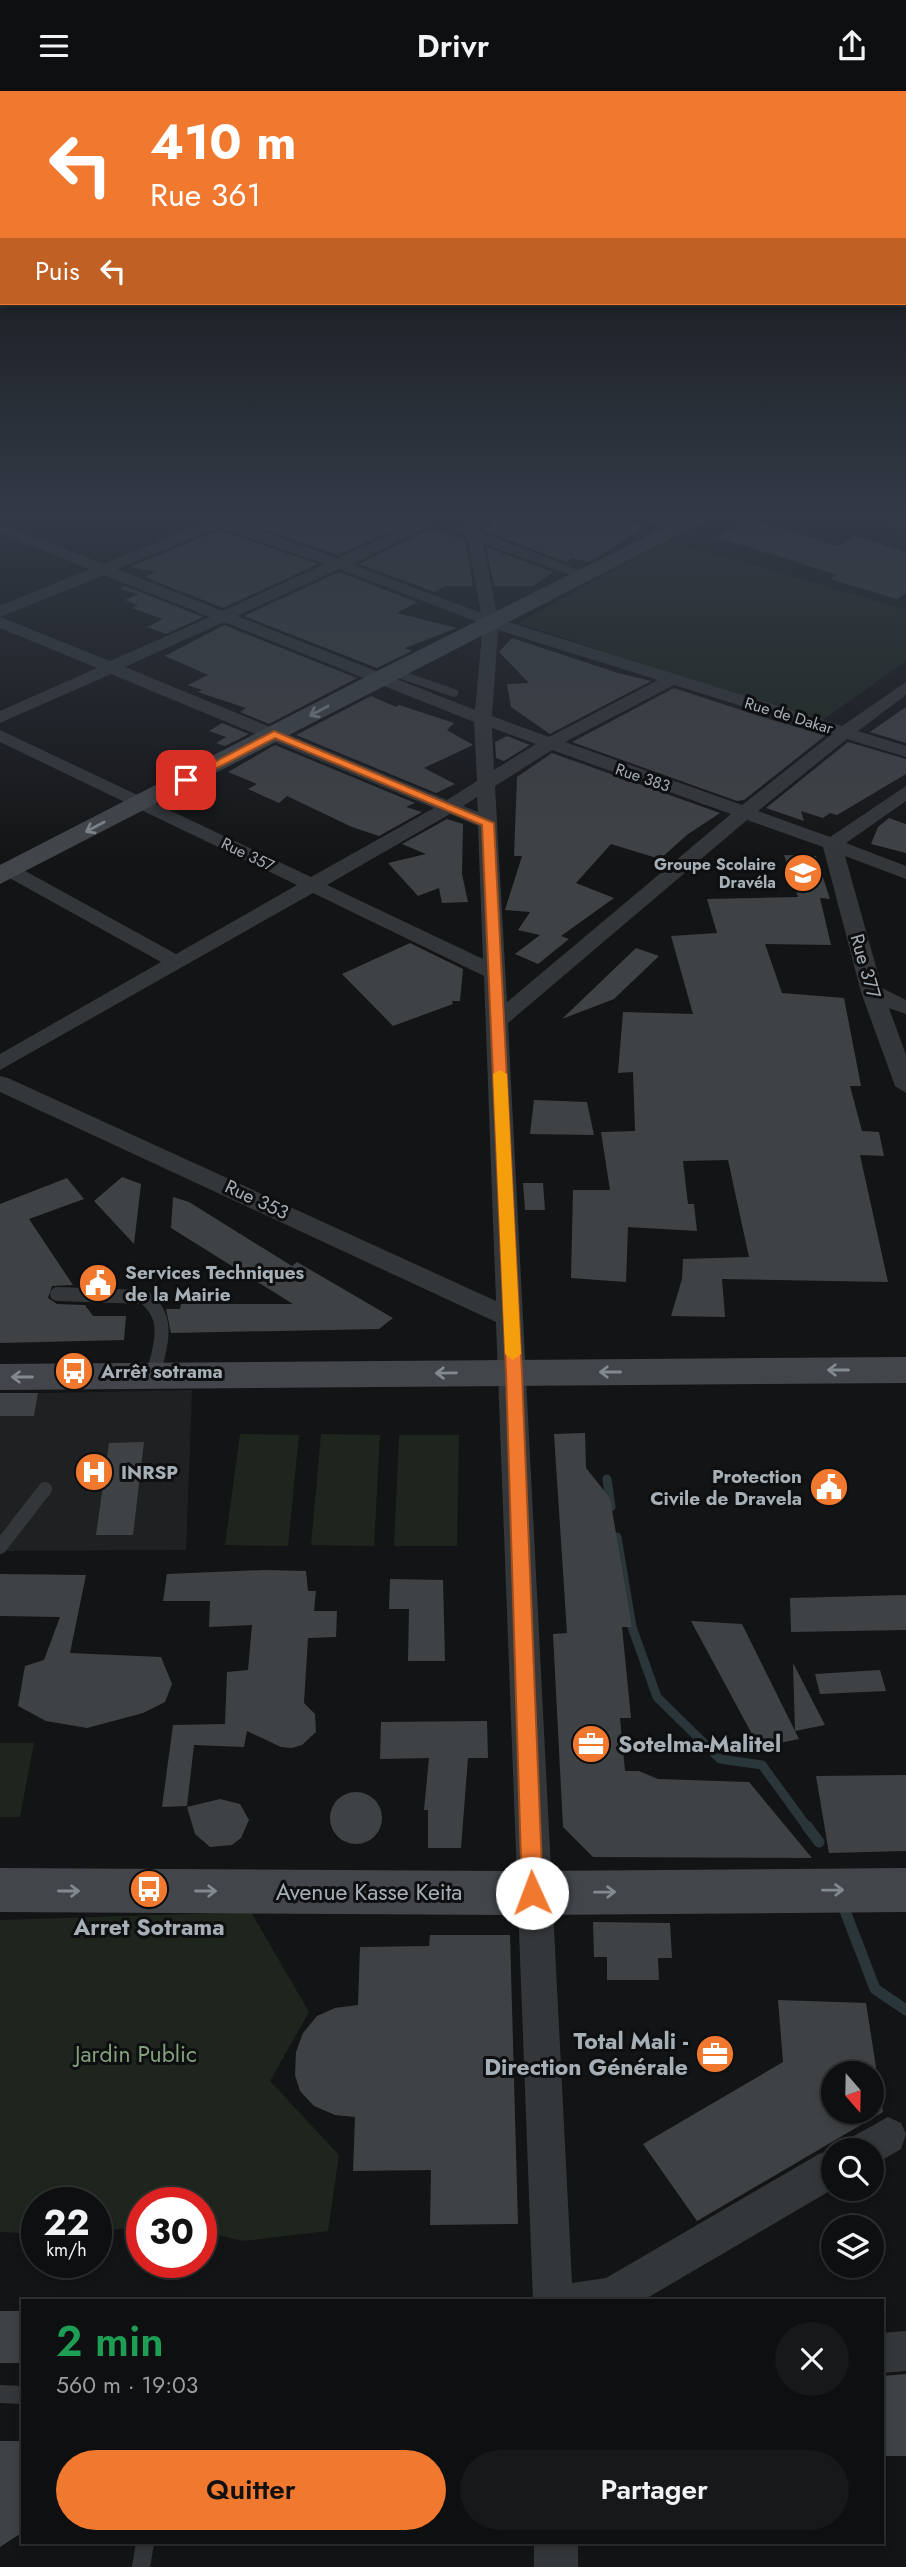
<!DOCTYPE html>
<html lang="fr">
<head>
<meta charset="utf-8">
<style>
	body { margin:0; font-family:Jost,sans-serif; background:#171819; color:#f1f3f6; height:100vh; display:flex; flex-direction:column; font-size:26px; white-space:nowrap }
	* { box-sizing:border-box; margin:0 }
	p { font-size:23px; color:#9b9c9f }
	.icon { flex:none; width:38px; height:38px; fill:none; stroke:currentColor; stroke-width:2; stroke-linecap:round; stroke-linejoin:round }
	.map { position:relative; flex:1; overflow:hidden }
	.details { position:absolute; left:21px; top:2208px; width:863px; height:245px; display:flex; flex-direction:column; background:#0e0f10; border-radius:0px; box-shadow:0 4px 10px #0003,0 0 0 2px #2e2f30 }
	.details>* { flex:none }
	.top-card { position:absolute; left:0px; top:0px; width:906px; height:214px; box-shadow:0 4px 10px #0003,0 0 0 2px #2e2f30; background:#f1782f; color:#fff; overflow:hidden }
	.needle { width:46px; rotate:160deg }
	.fabs { position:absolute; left:821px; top:1970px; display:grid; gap:14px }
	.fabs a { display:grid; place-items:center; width:63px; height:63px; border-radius:50%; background:#0e0f10; box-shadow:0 4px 10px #0003,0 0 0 2px #2e2f30; font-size:35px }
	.speed { position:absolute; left:21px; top:2096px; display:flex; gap:14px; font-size:35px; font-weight:700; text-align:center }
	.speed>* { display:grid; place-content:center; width:91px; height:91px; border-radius:50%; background:#0e0f10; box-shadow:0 4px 10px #0003,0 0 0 2px #2e2f30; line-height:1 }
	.speed small { font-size:18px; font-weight:400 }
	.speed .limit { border:10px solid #d22; background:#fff; color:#111 }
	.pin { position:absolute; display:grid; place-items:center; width:60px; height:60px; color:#fff; margin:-30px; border-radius:14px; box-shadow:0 4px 10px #0006 }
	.me { position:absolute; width:77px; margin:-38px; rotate:358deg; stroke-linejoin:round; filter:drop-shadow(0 0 5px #0008) }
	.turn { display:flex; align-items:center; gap:24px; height:147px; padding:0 35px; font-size:32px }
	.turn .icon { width:91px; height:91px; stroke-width:2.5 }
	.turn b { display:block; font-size:49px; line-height:60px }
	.then { display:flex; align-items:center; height:66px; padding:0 35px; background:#0003; gap:14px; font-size:26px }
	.round { display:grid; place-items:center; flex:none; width:74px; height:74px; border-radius:37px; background:#171819 }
	.summary { display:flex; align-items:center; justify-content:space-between; height:119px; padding:0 35px }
	h1 { font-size:42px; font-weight:600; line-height:52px; color:#1e9e55 }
	.cta { display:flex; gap:14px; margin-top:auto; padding:14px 35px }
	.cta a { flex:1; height:80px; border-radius:42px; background:#f1782f; color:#111; font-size:28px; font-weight:600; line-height:80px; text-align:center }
	.cta a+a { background:#171819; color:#f1f3f6 }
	header { display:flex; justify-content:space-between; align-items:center; height:91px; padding:0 35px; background:#0e0f10; font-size:32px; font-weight:600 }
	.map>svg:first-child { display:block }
	.built { fill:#1f2022 }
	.green { fill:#1e251d }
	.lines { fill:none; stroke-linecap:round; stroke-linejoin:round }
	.stream-far1 { stroke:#2a3639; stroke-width:9 }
	.stream { stroke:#2a3639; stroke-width:11 }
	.building { fill:#3f4245; fill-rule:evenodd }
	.service-far2 { stroke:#34373a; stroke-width:8 }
	.service-far1 { stroke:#34373a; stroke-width:14 }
	.service { stroke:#34373a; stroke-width:18 }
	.minor { fill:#34373a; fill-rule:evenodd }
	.secondary { fill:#42464a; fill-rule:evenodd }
	.oneway { stroke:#828a90 }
	.route { fill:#f1782f; stroke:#9d4e1f; stroke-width:2 }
	.slow { fill:#f59e0b }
	.labels { text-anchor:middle; stroke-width:6; stroke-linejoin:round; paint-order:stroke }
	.far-street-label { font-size:16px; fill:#a5afb5; stroke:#0e0f10 }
	.far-poi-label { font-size:16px; font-weight:bold; fill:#a5afb5; stroke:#0e0f10; text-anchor:end }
	.street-label { font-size:19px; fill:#a5afb5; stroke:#0e0f10 }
	.poi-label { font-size:19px; font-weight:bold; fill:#a5afb5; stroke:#0e0f10; text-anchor:start }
	.near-poi-label { font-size:23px; font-weight:bold; fill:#a5afb5; stroke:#0e0f10; text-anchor:start }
	.near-street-label { font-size:23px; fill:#a5afb5; stroke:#0e0f10 }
	.near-park-label { font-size:23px; fill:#84a17c; stroke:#0e0f10 }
</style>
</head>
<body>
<header><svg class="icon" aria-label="menu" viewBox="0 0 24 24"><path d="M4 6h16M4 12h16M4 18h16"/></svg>Drivr<svg class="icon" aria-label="share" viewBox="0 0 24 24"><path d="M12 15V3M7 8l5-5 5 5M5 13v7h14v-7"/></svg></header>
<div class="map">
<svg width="906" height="2476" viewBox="0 0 906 2476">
	<rect width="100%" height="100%" fill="#131415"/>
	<path class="built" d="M192 1299 186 1459 0 1460V1303Z"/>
	<path class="green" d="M667 449 906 519V570L820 631 518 532Z
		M240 1343 299 1344 288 1455 225 1454Z
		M321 1343 380 1344 374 1455 311 1454Z
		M399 1344H459L457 1455H394Z
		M0 1652H34L20 1726H0Z
		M251 1821 309 1921 270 1990 339 2064 328 2140 243 2150 201 2140V2112H142V2136L96 2140V2112H37V2143L0 2141V1829Z"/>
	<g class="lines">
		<path class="stream-far1" d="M607 1388 611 1416
			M617 1446 632 1536 657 1606 720 1668 762 1674 808 1737"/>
		<path class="stream" d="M807 1735 819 1751
			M842 1812 875 1898 906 1919"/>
	</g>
	<path class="building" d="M232 423H335L409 432 338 464 233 428Z
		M491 423H571L582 430 596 423H608L646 436 589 471 572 467 566 471 485 440V436H492Z
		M750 429 838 455 855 445 906 461V502L897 508 830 488 837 484 717 446Z
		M219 439 318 473 223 517 145 486 156 481 130 476Z
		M428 439 465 449 473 495H445L434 501 359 473Z
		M486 456 553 481 533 495H494Z
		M339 481 417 511 397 522 457 537 405 557 412 560 377 577 244 525Z
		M125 495 203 526 166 543 147 536 163 528 132 517 138 514 125 509 138 503 120 498Z
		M224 534 357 587 269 633 240 621 246 617 198 601 202 599 188 594 208 584 165 565Z
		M512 547 618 582 651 590 550 643 511 616 507 593 529 592 499 561Z
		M674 597 772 629 826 644 744 709 737 710 572 651Z
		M371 605 396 616 399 614 454 632 447 639 473 654 424 677 455 693 436 702 296 644Z
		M906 616V652L870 641Z
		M222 632 249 643 225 655 216 652 226 646 209 640Z
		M507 645 530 654 504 670 496 667 495 651Z
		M848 651 906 668V683L837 724 830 722 823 727 801 720 804 730 766 717Z
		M275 654 415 712 406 716 422 721 379 745 352 736 287 705 279 712 248 698 257 693 228 681Z
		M552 662 720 722 688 743 660 768 611 753 576 792 614 807 561 845 569 848 538 873 515 863 540 844 518 839 530 821 505 819 522 765H514L517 686Z
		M889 727 906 733V762L871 753 878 736Z
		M447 728 463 733 462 783 468 811 442 812 439 797 418 805 388 772 426 763 402 753Z
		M784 764 816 765 830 808 820 807 831 854 765 853 782 902 844 907 861 995H850L862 1040 879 1041 884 1065 860 1064 888 1191 722 1188 725 1226 671 1225 682 1188 683 1168 749 1166 728 1069 683 1070 688 1113H694L697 1140 628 1136 626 1191 571 1187 573 1099H610L601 1041 635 1040 633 981 618 982 623 921 693 923 671 845 717 842 707 808 798 806Z
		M410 852 463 878 460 910H452L453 913 393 935 342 883Z
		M636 857 659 865 614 908 562 928Z
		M534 1009 587 1011 594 1044 530 1043Z
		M122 1086 141 1093 134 1153 94 1110Z
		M67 1087 84 1108 29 1128 73 1194 52 1195 48 1207 57 1213 85 1214 93 1225H126L124 1249 0 1252V1113Z
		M523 1092H543L545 1119H525Z
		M173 1106 189 1111 292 1175 297 1171 393 1227 379 1238 171 1242 166 1218H180L181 1213H293L171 1137Z
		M0 1302H38L34 1325H0Z
		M585 1342 586 1377 610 1407 632 1536H622L631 1627H620L625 1680H639L658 1688 749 1691 812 1767 593 1766 563 1736 553 1543 567 1542 554 1343Z
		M144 1351 133 1444H96L109 1352Z
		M265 1479 306 1480 308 1500H316L314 1520H337L336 1546 308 1547 304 1612 315 1623 316 1641 302 1654 292 1657 281 1656 247 1640 244 1656 194 1654 187 1715 162 1716 173 1634 225 1633 227 1581 248 1579 252 1534 209 1536 210 1510H163L167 1483Z
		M0 1483 86 1484 70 1562 161 1566 172 1593 165 1611 143 1622 87 1637 46 1630 18 1615 25 1575 44 1569 60 1526 0 1525Z
		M390 1488 443 1489 445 1570H408L409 1518H389Z
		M906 1504V1539L791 1541 790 1507Z
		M691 1530 742 1533 795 1640 793 1572 825 1634 795 1640 799 1648 759 1656Z
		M880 1579 886 1600 820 1603 815 1583Z
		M487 1630 488 1667H468L461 1757H428V1719H424L429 1667 380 1668 381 1631Z
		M906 1684V1760L829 1762 816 1685Z
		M330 1727a26 26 0 1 1 52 0a26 26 0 1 1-52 0Z
		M220 1708 240 1713 249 1729 241 1747 232 1754 210 1756 195 1743 187 1716Z
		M593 1831 670 1832 672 1867H658L659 1889H607V1866H594Z
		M430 1844H510L518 2133 430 2134 431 2079 353 2080 355 2026 335 2024 314 2015 300 2000 295 1984 296 1961 303 1942 317 1925 335 1917 358 1914 360 1856 429 1855Z
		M778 1909 866 1912 883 2021 697 2130 643 2053 783 1971ZM833 1983H872V2021H833Z
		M0 2220H23V2272H0Z
		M906 2283V2365H882V2285Z
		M0 2350H23V2441L0 2456Z"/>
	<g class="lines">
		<path class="service-far2" d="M393 581 454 602"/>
		<path class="service-far1" d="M57 1203 144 1206C172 1227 160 1256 153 1285
			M0 1456 45 1398"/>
		<path class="service" d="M0 2303 23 2304
			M141 2476 145 2452"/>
		<path class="minor" d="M189 423 230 425 231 430 338 467 435 423H455L352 473 481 522 467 446 453 438 455 435H465L463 423H477L481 441 591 484 583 489 578 487 483 452 498 528 842 635 906 591V604L858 640 906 655V666L847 648 758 720 830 746 906 695V710L846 752 906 775V788L845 765 882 897 906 909V923L889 917 906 964V1002L895 995 861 901 823 756 747 729 508 932 572 2192 606 2187 819 2063 833 2058 838 2060H833V2098L642 2210H533L496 1231 0 1001V985L8 987 496 1210 484 885 313 802 0 979V963L161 871 4 784 1 780 4 776H18L176 863 297 794 0 651V639L311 786 434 717 111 583 0 632V620L97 577 0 537V526L110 570 210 526 104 484 0 526V515L90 478 0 442V433L104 473 205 431ZM219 436 325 473 223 520 117 478ZM339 478 483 533 475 619 237 525ZM224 531 474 631 477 690 447 709 125 576ZM498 539 658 589 549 646 492 625ZM674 594 832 643 742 714 565 651ZM492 637 536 653 494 679ZM552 659 731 723 507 911 495 695ZM477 706 478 721 463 715ZM450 723 478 735 483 868 327 794Z
			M623 423H646L686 439 679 443Z
			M860 423H884L906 430V439Z
			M888 2026 901 2032 906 2043 901 2058 872 2075V2060H844L850 2047Z
			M906 2240V2280L882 2282V2242Z
			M534 2452H578V2476H534Z"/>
		<path class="secondary" d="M691 423H718L0 793V774L385 576Z
			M906 1266V1292L0 1299V1273Z
			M0 1777 532 1780 906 1777V1821L532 1824 0 1821Z"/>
	</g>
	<defs><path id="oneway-shaft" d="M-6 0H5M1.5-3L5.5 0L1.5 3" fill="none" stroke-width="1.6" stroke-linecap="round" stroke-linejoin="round" transform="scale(1.75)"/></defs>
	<g class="oneway">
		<use href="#oneway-shaft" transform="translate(319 620) rotate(152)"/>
		<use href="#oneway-shaft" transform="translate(95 736) rotate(152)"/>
		<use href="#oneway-shaft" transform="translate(838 1279) rotate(180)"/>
		<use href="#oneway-shaft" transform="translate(610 1281) rotate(180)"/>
		<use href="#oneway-shaft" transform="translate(446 1282) rotate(179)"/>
		<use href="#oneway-shaft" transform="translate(22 1286) rotate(180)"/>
		<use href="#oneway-shaft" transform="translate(833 1799) rotate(-1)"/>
		<use href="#oneway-shaft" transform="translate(69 1800)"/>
		<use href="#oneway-shaft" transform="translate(206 1800)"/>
		<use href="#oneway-shaft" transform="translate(605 1801) rotate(-1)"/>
	</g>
	<linearGradient id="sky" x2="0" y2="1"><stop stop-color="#0a0b0c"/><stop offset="0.55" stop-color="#333a46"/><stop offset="1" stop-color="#333a46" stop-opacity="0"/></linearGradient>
	<rect width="906" height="770" fill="url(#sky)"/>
	<path class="route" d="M274 640 494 732 522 1282 543 1802 540 1809 532 1811 525 1809 522 1802 506 1282 482 734 275 647 190 691 180 689Z"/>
	<path class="slow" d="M500 979 507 983 521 1263 513 1269 505 1263 493 983Z"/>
	<defs>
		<g id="school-disc" transform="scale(2.0125)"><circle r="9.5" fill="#f1782f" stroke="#0e0f10"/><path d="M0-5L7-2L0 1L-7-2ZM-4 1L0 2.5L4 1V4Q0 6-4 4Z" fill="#fff"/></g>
		<g id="civic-disc" transform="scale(2.0125)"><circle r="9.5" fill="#f1782f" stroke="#0e0f10"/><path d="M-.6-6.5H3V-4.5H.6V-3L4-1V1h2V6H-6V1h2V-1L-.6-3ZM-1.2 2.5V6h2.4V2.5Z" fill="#fff"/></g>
		<g id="bus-disc" transform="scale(2.0125)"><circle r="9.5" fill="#f1782f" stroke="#0e0f10"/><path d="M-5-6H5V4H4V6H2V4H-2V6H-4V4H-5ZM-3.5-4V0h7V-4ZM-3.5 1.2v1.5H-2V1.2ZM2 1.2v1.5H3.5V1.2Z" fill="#fff"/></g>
		<g id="hospital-disc" transform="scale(2.0125)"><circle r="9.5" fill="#f1782f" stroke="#0e0f10"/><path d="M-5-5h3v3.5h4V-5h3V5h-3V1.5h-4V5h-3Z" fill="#fff"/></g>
		<g id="office-disc" transform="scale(2.0125)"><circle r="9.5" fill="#f1782f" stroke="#0e0f10"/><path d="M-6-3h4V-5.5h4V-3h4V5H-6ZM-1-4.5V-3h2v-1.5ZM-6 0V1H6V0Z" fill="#fff"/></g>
	</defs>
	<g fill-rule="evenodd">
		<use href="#school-disc" x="803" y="782"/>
		<use href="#civic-disc" x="98" y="1192"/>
		<use href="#bus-disc" x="74" y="1280"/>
		<use href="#hospital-disc" x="94" y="1381"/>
		<use href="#civic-disc" x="829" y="1396"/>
		<use href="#office-disc" x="591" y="1653"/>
		<use href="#bus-disc" x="149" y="1798"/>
		<use href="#office-disc" x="715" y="1963"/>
	</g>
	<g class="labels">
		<g class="far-street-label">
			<text transform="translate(789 624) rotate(17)" y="6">Rue de Dakar</text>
			<text transform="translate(643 686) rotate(19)" y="6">Rue 383</text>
			<text transform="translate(248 763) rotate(26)" y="6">Rue 357</text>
		</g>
		<g class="far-poi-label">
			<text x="776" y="779">Groupe Scolaire<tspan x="776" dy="18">Dravéla</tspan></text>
		</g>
		<g class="street-label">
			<text transform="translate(866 875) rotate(74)" y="7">Rue 377</text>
			<text transform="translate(257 1108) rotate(25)" y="7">Rue 353</text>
		</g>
		<g class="poi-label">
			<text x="125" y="1188">Services Techniques<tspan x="125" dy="22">de la Mairie</tspan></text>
			<text x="101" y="1287">Arrêt sotrama</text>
			<text x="121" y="1388">INRSP</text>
			<text x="802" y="1392" text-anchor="end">Protection<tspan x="802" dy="22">Civile de Dravela</tspan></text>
		</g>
		<g class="near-poi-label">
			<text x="618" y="1661">Sotelma-Malitel</text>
			<text x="149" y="1844" text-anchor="middle">Arret Sotrama</text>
			<text x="688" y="1958" text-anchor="end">Total Mali -<tspan x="688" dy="26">Direction Générale</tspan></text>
		</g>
		<g class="near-street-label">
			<text x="369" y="1809">Avenue Kasse Keita</text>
		</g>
		<g class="near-park-label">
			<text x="136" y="1971">Jardin Public</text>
		</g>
	</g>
</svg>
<div class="fabs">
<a><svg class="needle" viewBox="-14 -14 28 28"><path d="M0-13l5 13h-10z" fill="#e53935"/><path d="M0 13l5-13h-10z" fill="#9b9c9f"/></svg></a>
<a><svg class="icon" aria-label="search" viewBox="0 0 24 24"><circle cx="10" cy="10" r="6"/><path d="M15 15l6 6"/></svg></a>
<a><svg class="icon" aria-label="layers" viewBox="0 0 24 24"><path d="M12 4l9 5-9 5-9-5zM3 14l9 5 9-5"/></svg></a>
</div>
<div class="speed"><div>22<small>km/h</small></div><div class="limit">30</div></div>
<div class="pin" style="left:186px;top:689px;background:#d93025"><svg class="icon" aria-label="arrive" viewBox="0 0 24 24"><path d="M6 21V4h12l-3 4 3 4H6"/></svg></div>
<svg class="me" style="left:532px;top:1802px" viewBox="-20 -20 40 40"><circle r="19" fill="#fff"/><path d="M0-13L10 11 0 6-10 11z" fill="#f1782f"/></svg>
<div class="top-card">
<div class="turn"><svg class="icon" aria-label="left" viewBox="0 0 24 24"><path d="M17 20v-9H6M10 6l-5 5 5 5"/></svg><div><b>410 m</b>Rue 361</div></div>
<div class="then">Puis<svg class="icon" aria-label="left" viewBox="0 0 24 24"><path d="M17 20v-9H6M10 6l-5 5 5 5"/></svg></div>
</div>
<section class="details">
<div class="summary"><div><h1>2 min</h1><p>560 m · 19:03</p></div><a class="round"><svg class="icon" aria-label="close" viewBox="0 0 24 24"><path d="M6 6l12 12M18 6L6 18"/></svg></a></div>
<div class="cta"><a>Quitter</a><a>Partager</a></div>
</section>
</div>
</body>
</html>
